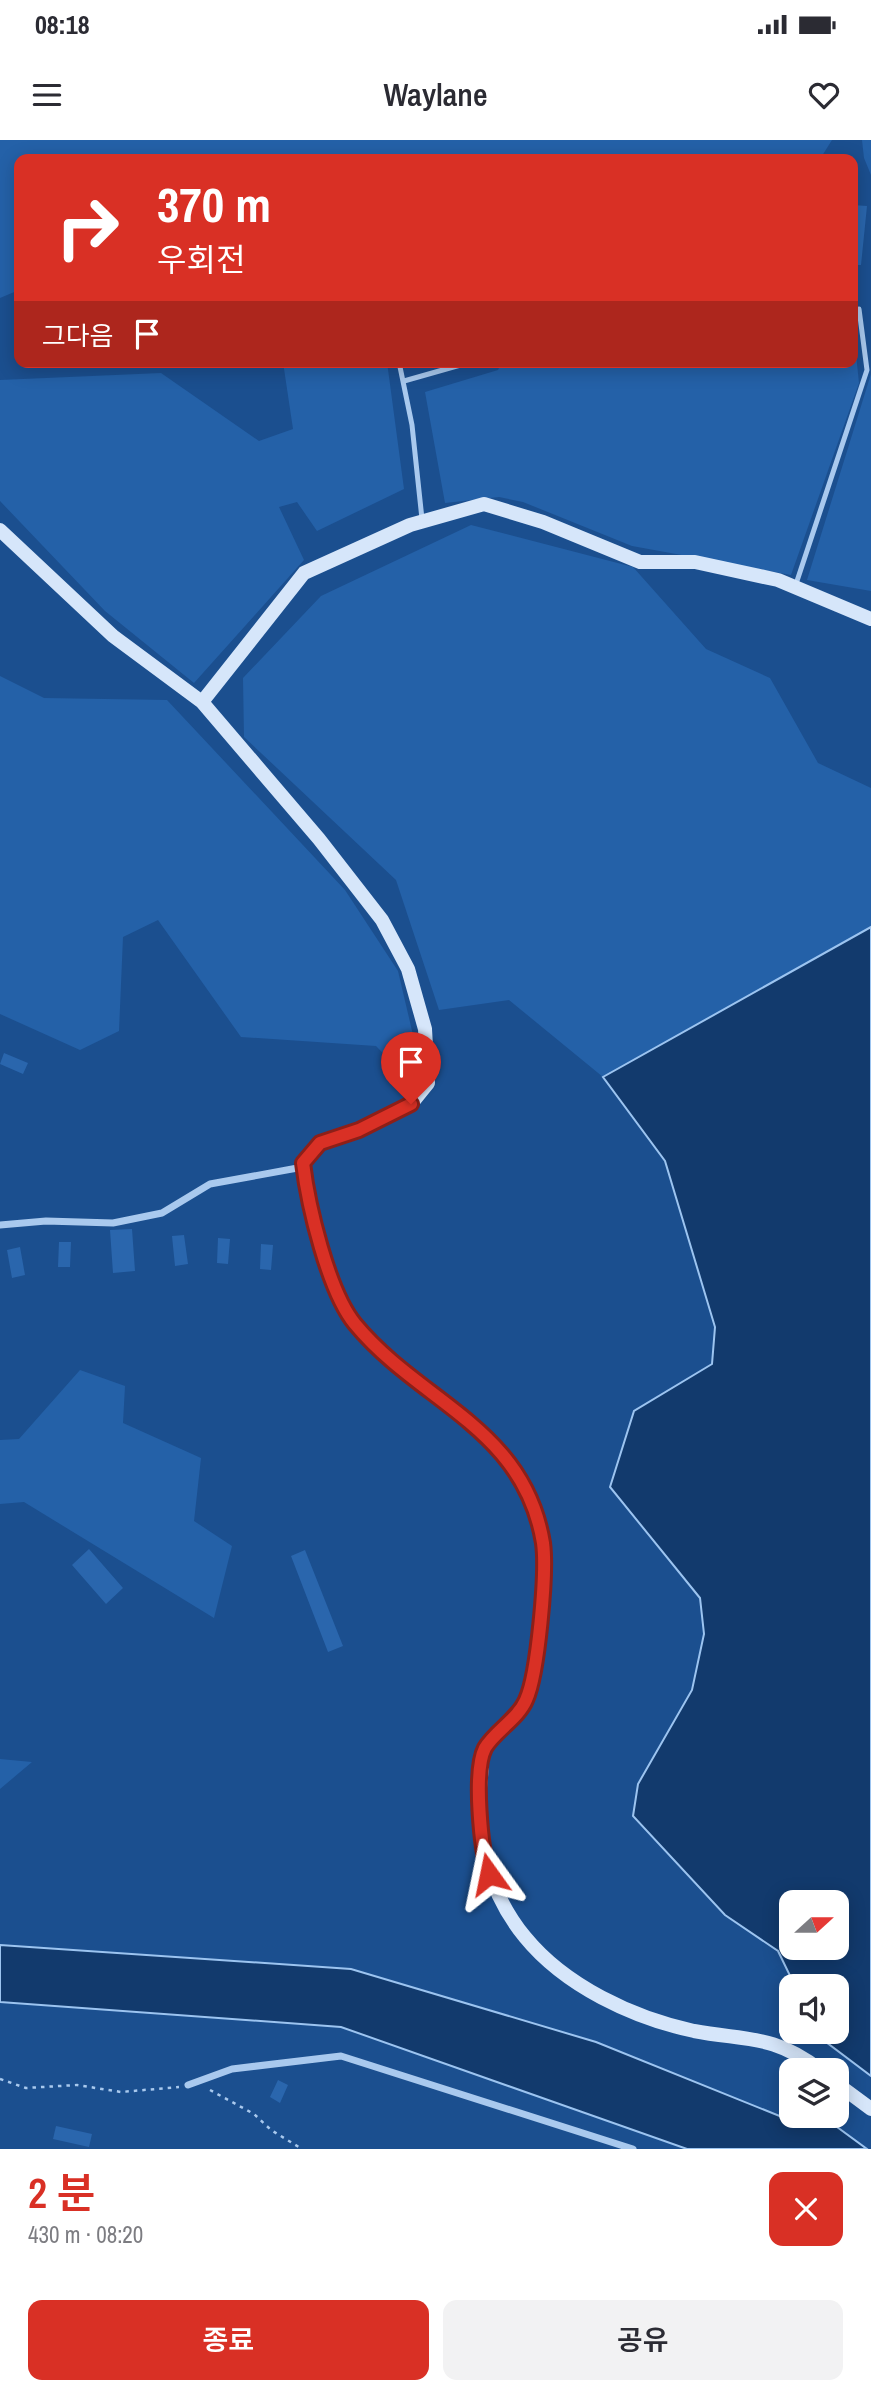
<!DOCTYPE html>
<html lang="ko">
<head>
<meta charset="utf-8">
<style>
	body { margin:0; font-family:"Archivo Narrow","Noto Sans KR",sans-serif; background:#f2f2f3; color:#2b2b33; height:100vh; display:flex; flex-direction:column; font-size:26px; white-space:nowrap }
	* { box-sizing:border-box; margin:0 }
	p { font-size:23px; color:#7c7c81 }
	.icon { flex:none; width:38px; height:38px; fill:none; stroke:currentColor; stroke-width:2; stroke-linecap:round; stroke-linejoin:round }
	.map { position:relative; height:2009px; overflow:hidden }
	.panel { display:flex; flex-direction:column; background:#fff; flex:1 }
	.panel>* { flex:none }
	.top-card { position:absolute; left:14px; top:14px; width:844px; height:214px; border-radius:14px; box-shadow:0 4px 18px #0003; background:#d93025; color:#fff; overflow:hidden }
	.needle { width:46px; rotate:69deg }
	.controls { position:absolute; left:779px; top:1750px; display:grid; gap:14px }
	.controls a { display:grid; place-items:center; width:70px; height:70px; border-radius:14px; background:#fff; box-shadow:0 4px 18px #0003; font-size:35px }
	.pin { position:absolute; display:grid; place-items:center; width:60px; height:60px; color:#fff; margin:-72px -30px; border-radius:50% 50% 50% 0; rotate:-45deg; box-shadow:0 0 7px #0007 }
	.pin .icon { rotate:45deg }
	.me { position:absolute; width:77px; margin:-38px; rotate:348deg; stroke-linejoin:round; filter:drop-shadow(0 0 5px #0008) }
	.turn { display:flex; align-items:center; gap:24px; height:147px; padding:0 28px; font-size:32px }
	.turn .icon { width:91px; height:91px; stroke-width:2.5 }
	.turn b { display:block; font-size:49px; line-height:60px }
	.then { display:flex; align-items:center; height:66px; padding:0 28px; background:#0003; gap:14px; font-size:26px }
	.round { display:grid; place-items:center; flex:none; width:74px; height:74px; border-radius:14px; background:#f2f2f3 }
	.headline { display:flex; align-items:center; justify-content:space-between; height:119px; padding:0 28px }
	h1 { font-size:42px; font-weight:600; line-height:52px; color:#d93025 }
	.cta { display:flex; gap:14px; margin-top:auto; padding:14px 28px }
	.cta a { flex:1; height:80px; border-radius:14px; background:#d93025; color:#fff; font-size:28px; font-weight:600; line-height:80px; text-align:center }
	.cta a+a { background:#f2f2f3; color:#2b2b33 }
	.status { display:flex; justify-content:space-between; align-items:center; height:49px; padding:0 35px; background:#fff; direction:ltr }
	.status svg { height:19px; fill:currentColor }
	header { display:flex; justify-content:space-between; align-items:center; height:91px; padding:0 28px; background:#fff; font-size:32px; font-weight:600 }
	.map>svg:first-child { display:block }
	.green { fill:#2461a8 }
	.water { fill:#123a6d; stroke:#9cc4f0; stroke-width:2; fill-rule:evenodd }
	.building { fill:#2a66ad }
	.lines { fill:none; stroke-linecap:round; stroke-linejoin:round }
	.path { stroke:#a9c9ee; stroke-width:2.5; stroke-dasharray:3.5 5; stroke-linecap:butt }
	.lane { stroke:#a9c9ee; stroke-width:5 }
	.street { stroke:#a9c9ee; stroke-width:7 }
	.secondary { stroke:#d6e6fa; stroke-width:14 }
	.route-casing { stroke:#8d1f18; stroke-width:18 }
	.route { stroke:#d93025; stroke-width:12 }
</style>
</head>
<body>
<div class="status"><b>08:18</b><svg viewBox="0 0 49 12"><path d="M0 12V9h3v3zM5 12V6h3v6zM10 12V3h3v9zM15 12V0h3v12zM26 1h20v11H26zM47 4h2v5h-2z"/></svg></div>
<header><svg class="icon" aria-label="menu" viewBox="0 0 24 24"><path d="M4 6h16M4 12h16M4 18h16"/></svg>Waylane<svg class="icon" aria-label="heart" viewBox="0 0 24 24"><path d="M12 20l-8-8c-3-5 5-10 8-4 3-6 11-1 8 4z"/></svg></header>
<div class="map">
<svg width="871" height="2009" viewBox="0 0 871 2009">
	<rect width="100%" height="100%" fill="#1b4f8f"/>
	<path class="green" d="M0 0H832L820 19H19V150L0 158Z
		M862 0H871V35L864 18Z
		M852 176 859 243 791 435 632 406 523 362 499 357 445 363 425 252 498 230 502 222H852Z
		M283 222H387L404 349 317 391 297 362 279 367 304 420 194 543 105 471 0 361V240L161 233 259 301 293 289Z
		M871 234V451L807 440Z
		M471 385 633 427 706 509 770 538 818 623 871 648V787L603 937 509 860 439 870 396 740 244 597 243 538 321 456Z
		M0 536 44 558 167 560 345 750 398 831 421 929 415 946 376 906 241 897 158 780 123 797 119 891 80 910 0 874Z
		M80 1230 125 1246 123 1283 201 1318 194 1381 232 1406 214 1478 24 1362 0 1364V1300L19 1299Z
		M0 1619 32 1622 0 1649Z"/>
	<path class="water" d="M871 787V1936L822 1899 818 1892H836V1846H795L778 1811 725 1775 633 1676 638 1644 692 1550 704 1494 700 1458 610 1347 634 1271 712 1224 715 1187 665 1021 603 937ZM791 1762H836V1808H791Z
		M0 1805 351 1829 596 1902 782 1977 822 1976 867 2009H687L341 1887 0 1862Z"/>
	<path class="building" d="M852 65 867 66 861 125H852Z
		M4 913 28 923 23 934 0 924Z
		M132 1089 135 1131 113 1133 110 1090Z
		M184 1095 188 1124 175 1126 172 1096Z
		M218 1098 230 1099 228 1124 217 1123Z
		M59 1102H71L70 1127H58Z
		M261 1104 273 1105 271 1130 260 1129Z
		M20 1107 25 1135 12 1138 7 1110Z
		M89 1409 123 1448 106 1464 72 1425Z
		M305 1410 343 1506 328 1512 291 1416Z
		M278 1940 288 1945 280 1963 270 1957Z
		M56 1986 92 1994 89 2007 53 1999Z"/>
	<g class="lines">
		<path class="path" d="M0 1939 26 1948 77 1945 121 1952 179 1947
			M210 1950 254 1974 271 1990 302 2009"/>
		<path class="lane" d="M399 222 412 285 422 379
			M404 241 471 222
			M796 444 867 230 859 169"/>
		<path class="street" d="M0 1085 46 1081 113 1083 162 1073 210 1044 303 1027
			M188 1945 232 1929 341 1916 633 2009"/>
		<path class="secondary" d="M0 390 113 496 202 562 304 433 410 385 484 364 543 382 640 422H695L778 440 871 479
			M202 562 319 699 382 780 408 829 425 889 428 943 411 964 359 991 320 1003 303 1023C311 1075 324 1135 352 1180 359 1192 373 1201 382 1211 448 1274 526 1301 543 1403 547 1431 538 1535 526 1561 518 1579 497 1591 486 1607 481 1614 482 1628 481 1637 474 1694 488 1752 525 1797 565 1846 633 1878 694 1891 747 1901 773 1894 820 1930
			M836 1943 871 1969"/>
	</g>
	<g class="lines">
		<g class="route-casing">
			<path id="route" d="M411 964 359 990 320 1003 303 1023C308 1065 328 1151 355 1184 420 1263 524 1287 543 1403 547 1432 538 1534 526 1560 518 1579 495 1591 485 1608 473 1631 481 1710 489 1734"/>
		</g>
		<use href="#route" class="route"/>
	</g>
</svg>
<div class="controls">
<a><svg class="needle" viewBox="-14 -14 28 28"><path d="M0-13l5 13h-10z" fill="#e53935"/><path d="M0 13l5-13h-10z" fill="#7c7c81"/></svg></a>
<a><svg class="icon" aria-label="sound" viewBox="0 0 24 24"><path d="M4 9h4l5-4v14l-5-4H4zM17 9q2 3 0 6"/></svg></a>
<a><svg class="icon" aria-label="layers" viewBox="0 0 24 24"><path d="M12 4l9 5-9 5-9-5zM3 14l9 5 9-5"/></svg></a>
</div>
<div class="pin" style="left:411px;top:964px;background:#d93025"><svg class="icon" aria-label="arrive" viewBox="0 0 24 24"><path d="M6 21V4h12l-3 4 3 4H6"/></svg></div>
<svg class="me" style="left:489px;top:1734px" viewBox="-20 -20 40 40"><path d="M0-17L14 15 0 8-14 15z" fill="#d93025" stroke="#fff" stroke-width="4"/></svg>
<div class="top-card">
<div class="turn"><svg class="icon" aria-label="right" viewBox="0 0 24 24"><path d="M7 20v-9h11M14 6l5 5-5 5"/></svg><div><b>370 m</b>우회전</div></div>
<div class="then">그다음<svg class="icon" aria-label="arrive" viewBox="0 0 24 24"><path d="M6 21V4h12l-3 4 3 4H6"/></svg></div>
</div>
</div>
<section class="panel">
<div class="headline"><div><h1>2 분</h1><p>430 m · 08:20</p></div><a class="round" style="background:#d93025;color:#fff"><svg class="icon" aria-label="close" viewBox="0 0 24 24"><path d="M6 6l12 12M18 6L6 18"/></svg></a></div>
<div class="cta"><a>종료</a><a>공유</a></div>
</section>
</body>
</html>
